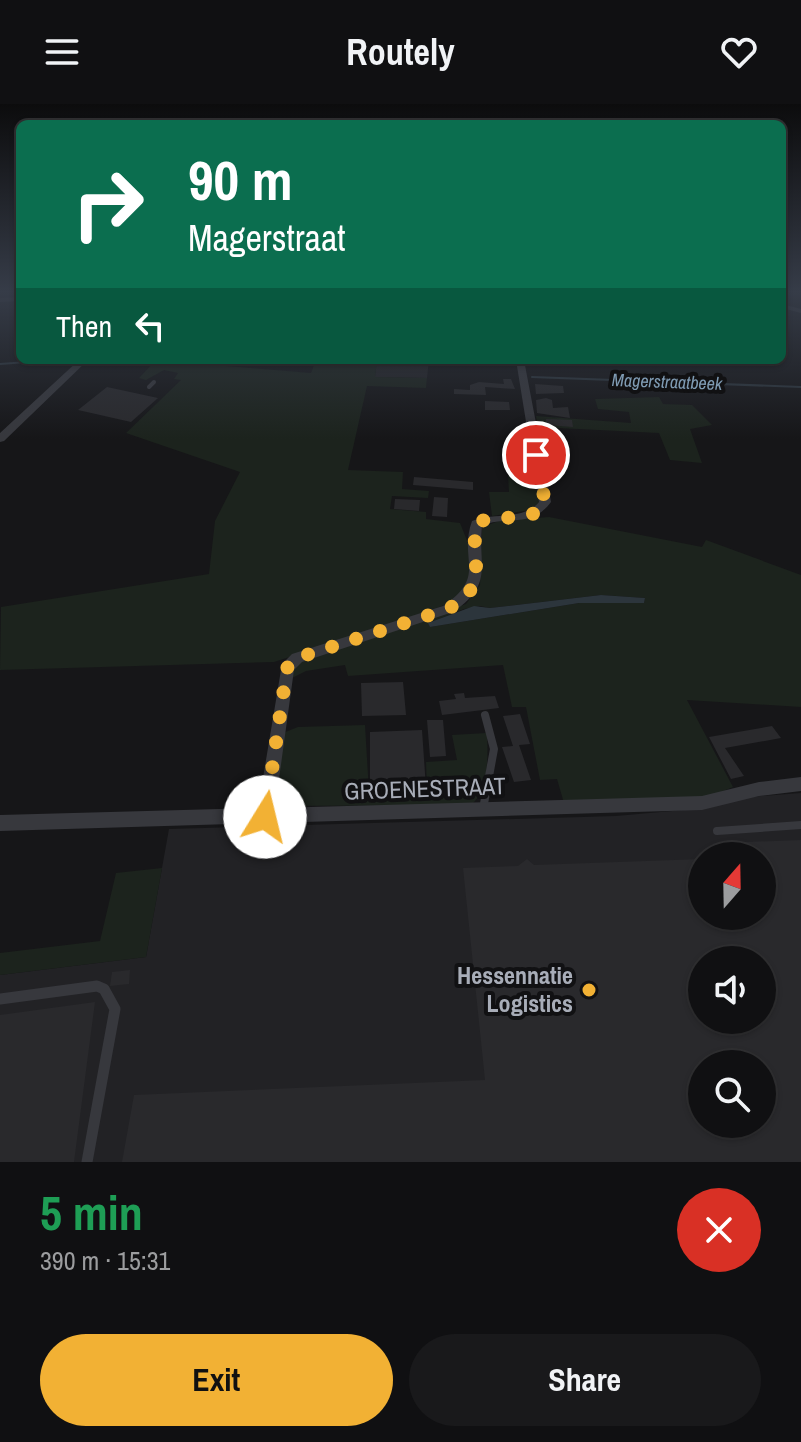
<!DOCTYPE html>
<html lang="en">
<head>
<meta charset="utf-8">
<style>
	body { margin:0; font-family:"Archivo Narrow",sans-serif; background:#19191b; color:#f1f3f6; height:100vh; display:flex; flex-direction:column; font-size:30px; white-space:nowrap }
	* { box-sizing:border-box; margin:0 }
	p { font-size:26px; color:#9c9d9f }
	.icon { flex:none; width:44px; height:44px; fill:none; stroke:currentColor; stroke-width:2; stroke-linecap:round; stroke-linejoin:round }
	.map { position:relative; height:1058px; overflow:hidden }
	.side { display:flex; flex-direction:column; background:#101012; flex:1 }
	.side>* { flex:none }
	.guide { position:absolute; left:16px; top:16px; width:770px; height:244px; border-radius:12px; box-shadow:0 2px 6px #0004,0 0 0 2px #303032; background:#0b6e4f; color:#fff; overflow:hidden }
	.needle { width:52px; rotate:20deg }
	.tools { position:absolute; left:688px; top:738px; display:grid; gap:16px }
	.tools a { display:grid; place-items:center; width:88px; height:88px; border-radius:50%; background:#101012; box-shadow:0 2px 6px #0004,0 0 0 2px #303032; font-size:40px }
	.pin { position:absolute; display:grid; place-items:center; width:68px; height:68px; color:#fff; margin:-34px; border:4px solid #fff; border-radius:50%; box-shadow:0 2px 8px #0007 }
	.me { position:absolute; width:88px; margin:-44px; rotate:9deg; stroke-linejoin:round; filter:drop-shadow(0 0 6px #0008) }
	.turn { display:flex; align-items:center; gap:28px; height:168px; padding:0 40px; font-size:36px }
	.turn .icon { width:104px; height:104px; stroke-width:2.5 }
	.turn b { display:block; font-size:56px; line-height:68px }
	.then { display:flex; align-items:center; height:76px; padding:0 40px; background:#0003; gap:16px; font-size:30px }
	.round { display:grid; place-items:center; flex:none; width:84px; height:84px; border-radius:42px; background:#19191b }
	.summary { display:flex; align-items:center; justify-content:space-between; height:136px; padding:0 40px }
	h1 { font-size:48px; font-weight:800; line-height:60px; color:#1e9e55 }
	.button { display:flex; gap:16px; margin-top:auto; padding:16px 40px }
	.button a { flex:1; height:92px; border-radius:48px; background:#f2b134; color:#111; font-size:32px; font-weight:800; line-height:92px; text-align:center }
	.button a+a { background:#19191b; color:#f1f3f6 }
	header { display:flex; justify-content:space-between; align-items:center; height:104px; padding:0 40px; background:#101012; font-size:36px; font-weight:800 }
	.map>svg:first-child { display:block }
	.built { fill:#222225; fill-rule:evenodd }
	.green { fill:#1c231d; fill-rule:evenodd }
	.water { fill:#2c353c }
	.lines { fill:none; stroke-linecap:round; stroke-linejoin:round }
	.stream { stroke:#2c353c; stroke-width:2 }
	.building { fill:#29292c; fill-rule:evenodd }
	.service-far2 { stroke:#37383d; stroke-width:4 }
	.service-far1 { stroke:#37383d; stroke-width:8 }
	.service { stroke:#37383d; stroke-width:11 }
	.minor { fill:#37383d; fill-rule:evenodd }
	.route { stroke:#f2b134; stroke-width:14; stroke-dasharray:0 25.2 }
	.poi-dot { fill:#f2b134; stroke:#111113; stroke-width:3 }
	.labels { text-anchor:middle; stroke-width:8; stroke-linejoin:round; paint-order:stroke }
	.far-water-label { font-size:18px; font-style:italic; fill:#7f9bb3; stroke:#111113 }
	.near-street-label { font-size:24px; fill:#a8adb8; stroke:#111113 }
	.near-poi-label { font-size:24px; font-weight:bold; fill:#a8adb8; stroke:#111113; text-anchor:end }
</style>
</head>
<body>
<header><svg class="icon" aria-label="menu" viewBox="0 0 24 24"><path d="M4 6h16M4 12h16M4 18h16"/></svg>Routely<svg class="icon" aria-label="heart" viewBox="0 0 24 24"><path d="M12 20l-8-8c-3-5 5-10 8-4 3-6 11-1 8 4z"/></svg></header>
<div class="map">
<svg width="801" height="1058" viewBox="0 0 801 1058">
	<rect width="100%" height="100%" fill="#161618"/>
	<path class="built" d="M377 256H429L427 274 375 273Z
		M801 689V1058H0V871L146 853 169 725 616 712 706 704 748 693ZM702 752H762V812H702ZM702 856H762V916H702ZM702 960H762V1020H702Z"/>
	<path class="green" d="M156 256 311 269 316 256H377L375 273 427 274 426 284 367 282 348 366 403 368 402 385 429 387 428 394 392 392 390 405 426 408V415L460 419 470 444V477L453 497 424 510 274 558 0 566 1 503 209 470 215 417 240 368 126 329 181 276 174 275 178 269 164 266 146 276 139 274Z
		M659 293 663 300 692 301 712 321 690 325 702 359 670 356 659 329 538 323 536 312 631 319 629 308 598 305 595 295Z
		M508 371 536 372 541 392 536 405 492 412 489 388H509Z
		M549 413 702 443 706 436 801 471V603L687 596 733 683 709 693 564 699 557 675 540 676 526 603H512L503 561 348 572 345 561 306 567 290 575 292 567 303 555 466 500 480 481 482 423 499 417ZM601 491 645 494 644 499H579L430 523 429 519 464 505 480 502 490 504Z
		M365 621 369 688 427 686 426 658 457 656 452 631 487 629C488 651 489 687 471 701L279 702 275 696 283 629 298 623Z
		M162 764 146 853 0 871V849L100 837 116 769Z"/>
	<path class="water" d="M601 491 645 494 644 499H579L430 523 428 519 474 502 490 504Z"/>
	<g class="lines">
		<path class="stream" d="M0 260 55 256
			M532 273 801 283"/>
	</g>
	<path class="building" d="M503 275H511L515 285 485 283 486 291 454 290V285L470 286V281L479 278 504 280Z
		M535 280 563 282 564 289 536 290Z
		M107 283 158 294 131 318 78 306Z
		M546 294 552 296 553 304 568 303 570 314 537 309 536 296Z
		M485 297 509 298 510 306H485Z
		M546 315 572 316 573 323 546 321Z
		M414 373 473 378V386L413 381Z
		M434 393 448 394 447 413 432 412Z
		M395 395 420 396 419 407 394 405Z
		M403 578 406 611 362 612 361 579Z
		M464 589 465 594 495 592 499 604 442 611 439 597 456 595 454 590Z
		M520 610 530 640 519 641 531 676 514 678 502 643 513 642 503 612Z
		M427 616H443L446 652 430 653Z
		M772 622 781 634 725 644 744 672 731 675 709 633Z
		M422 626 426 684 370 685V628Z
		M801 736V1058H122L134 991 485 976 463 764 518 762 527 755 534 761 702 755V812H762V752H721L716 739ZM702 856H762V916H702ZM702 960H762V1020H702Z
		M130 866 129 880 110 882 112 868Z
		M95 898 74 1058H0V911Z"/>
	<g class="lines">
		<path class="service-far2" d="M149 283 154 278"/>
		<path class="service-far1" d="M483 705 494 645 485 611
			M717 727 801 721"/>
		<path class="service" d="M0 895 97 882 104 885 115 905 87 1058"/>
		<path class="minor" d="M20 193V197L0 198V194Z
			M782 200 801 205V209L782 204Z
			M79 256H88L4 337 0 338V329Z
			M516 256H524L551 398C530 426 508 410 482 422 478 464 494 480 453 508L302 558 294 566 275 704 702 692 759 678 801 673V687L759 692 702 706 0 727V711L258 704 282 560 292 550 443 502C488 472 458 456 472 417 493 408 524 417 539 398Z"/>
	</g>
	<linearGradient id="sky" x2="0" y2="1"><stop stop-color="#0c0c0d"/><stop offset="0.56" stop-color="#363c48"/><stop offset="1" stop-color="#363c48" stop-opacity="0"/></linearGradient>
	<rect width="801" height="335" fill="url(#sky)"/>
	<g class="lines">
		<path class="route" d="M265 713 287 564 297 554 448 505C491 481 470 460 476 420 496 406 532 424 545 398L536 351"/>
	</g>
	<circle class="poi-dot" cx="589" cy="886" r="8"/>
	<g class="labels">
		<g class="far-water-label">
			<text transform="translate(667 278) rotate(2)" y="6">Magerstraatbeek</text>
		</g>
		<g class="near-street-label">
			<text transform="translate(425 685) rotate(-2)" y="8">GROENESTRAAT</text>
		</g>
		<g class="near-poi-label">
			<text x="573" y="880">Hessennatie<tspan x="573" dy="28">Logistics</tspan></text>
		</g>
	</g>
</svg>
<div class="tools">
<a><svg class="needle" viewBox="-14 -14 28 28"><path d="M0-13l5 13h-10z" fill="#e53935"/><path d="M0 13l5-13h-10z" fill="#9c9d9f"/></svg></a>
<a><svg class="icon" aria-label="sound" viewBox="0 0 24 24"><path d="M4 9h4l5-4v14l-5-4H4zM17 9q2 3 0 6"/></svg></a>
<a><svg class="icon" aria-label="search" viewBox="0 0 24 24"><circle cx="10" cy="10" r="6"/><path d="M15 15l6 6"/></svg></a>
</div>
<div class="pin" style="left:536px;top:351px;background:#d93025"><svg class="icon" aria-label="arrive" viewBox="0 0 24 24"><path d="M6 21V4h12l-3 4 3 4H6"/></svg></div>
<svg class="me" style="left:265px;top:713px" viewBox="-20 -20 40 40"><circle r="19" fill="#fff"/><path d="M0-13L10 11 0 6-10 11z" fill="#f2b134"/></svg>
<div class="guide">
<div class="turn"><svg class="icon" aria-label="right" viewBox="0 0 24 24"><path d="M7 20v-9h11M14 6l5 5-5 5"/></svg><div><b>90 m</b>Magerstraat</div></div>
<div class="then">Then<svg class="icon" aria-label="left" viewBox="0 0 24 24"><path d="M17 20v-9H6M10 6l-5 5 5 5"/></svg></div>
</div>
</div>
<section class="side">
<div class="summary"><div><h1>5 min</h1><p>390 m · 15:31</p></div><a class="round" style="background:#d93025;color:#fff"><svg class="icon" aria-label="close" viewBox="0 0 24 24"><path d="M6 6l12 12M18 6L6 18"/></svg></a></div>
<div class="button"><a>Exit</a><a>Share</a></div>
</section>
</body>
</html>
